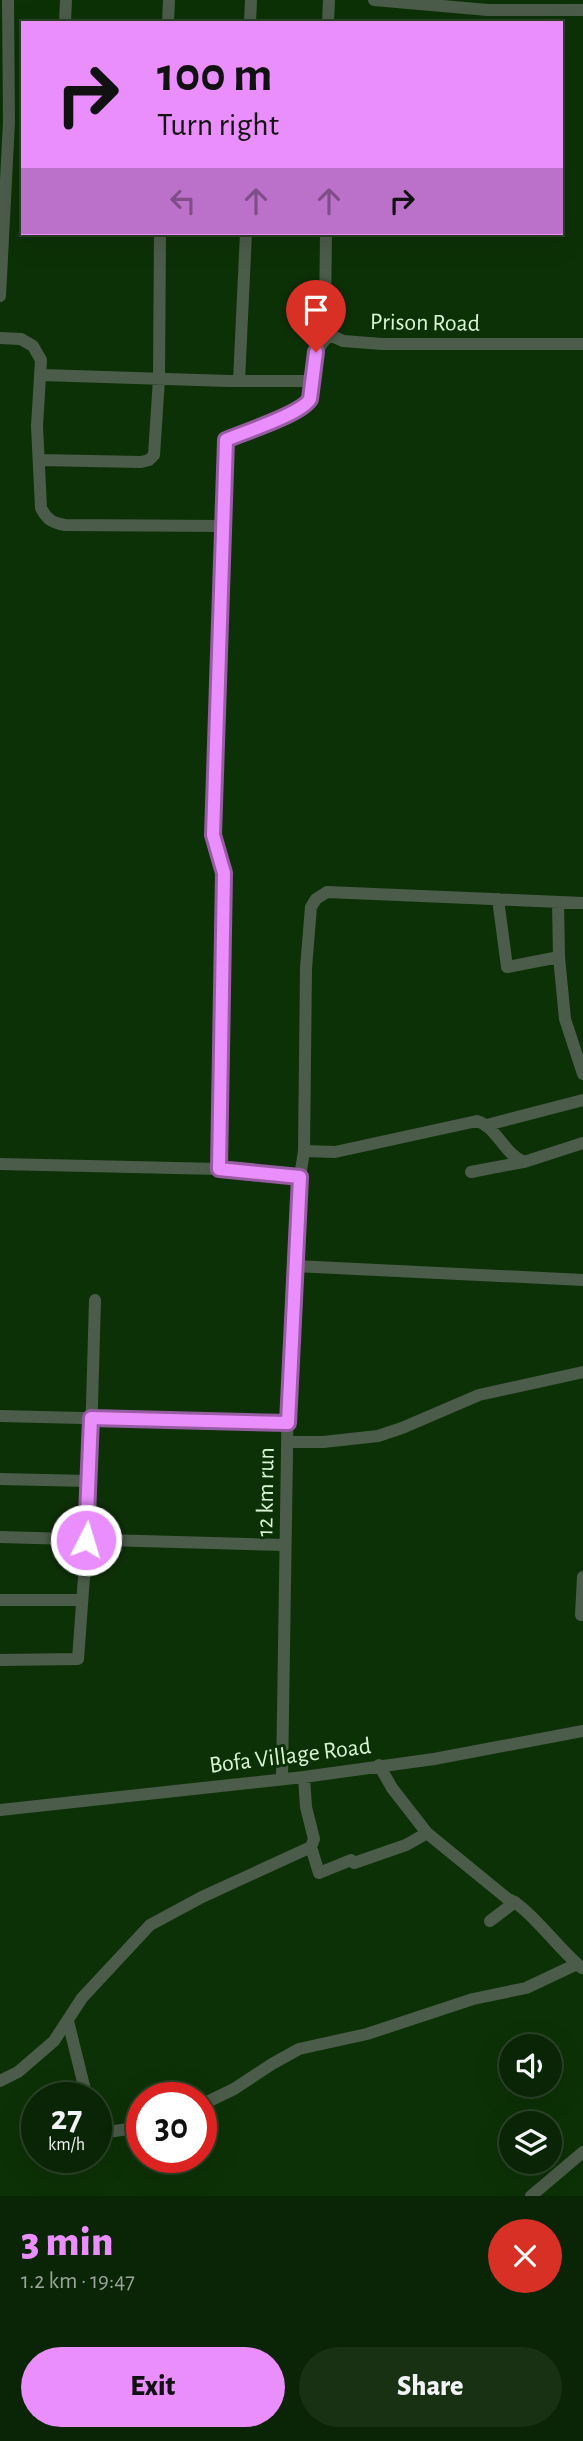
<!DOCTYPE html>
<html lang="en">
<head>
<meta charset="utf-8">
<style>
	body { margin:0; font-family:"Alegreya Sans",sans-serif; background:#183113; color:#f1f3f6; height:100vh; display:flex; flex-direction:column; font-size:26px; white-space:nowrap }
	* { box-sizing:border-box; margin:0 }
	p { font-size:23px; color:#99a59a }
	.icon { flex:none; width:38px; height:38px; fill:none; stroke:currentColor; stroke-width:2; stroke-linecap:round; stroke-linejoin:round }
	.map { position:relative; height:2196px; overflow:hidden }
	.panel { display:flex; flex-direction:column; background:#0a2505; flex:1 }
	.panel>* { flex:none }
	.hud { position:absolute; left:21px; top:21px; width:542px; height:214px; border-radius:0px; box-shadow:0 7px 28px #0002,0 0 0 2px #2a4227; background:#ea8dfd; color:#111; overflow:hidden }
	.fabs { position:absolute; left:499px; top:2034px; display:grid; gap:14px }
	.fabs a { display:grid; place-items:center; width:63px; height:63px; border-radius:50%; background:#0a2505; box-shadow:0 7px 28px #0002,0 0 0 2px #2a4227; font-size:35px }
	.speed { position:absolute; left:21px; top:2082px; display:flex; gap:14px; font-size:35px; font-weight:700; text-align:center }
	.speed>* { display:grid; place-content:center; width:91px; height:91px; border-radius:50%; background:#0a2505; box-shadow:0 7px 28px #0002,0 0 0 2px #2a4227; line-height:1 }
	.speed small { font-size:18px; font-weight:400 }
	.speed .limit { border:10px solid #d22; background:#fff; color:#111 }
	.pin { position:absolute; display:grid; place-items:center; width:60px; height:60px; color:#fff; margin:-72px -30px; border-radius:50% 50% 50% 0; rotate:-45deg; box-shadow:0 0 7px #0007 }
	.pin .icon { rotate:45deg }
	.me { position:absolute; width:77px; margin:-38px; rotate:5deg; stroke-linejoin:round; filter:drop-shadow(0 0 5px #0008) }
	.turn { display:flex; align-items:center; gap:24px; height:147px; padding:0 21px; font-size:32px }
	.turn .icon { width:91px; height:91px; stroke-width:2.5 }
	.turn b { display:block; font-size:49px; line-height:60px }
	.lanes { display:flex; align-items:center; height:66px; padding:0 21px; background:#0003; justify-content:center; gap:35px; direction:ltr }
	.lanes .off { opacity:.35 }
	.round { display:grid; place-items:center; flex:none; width:74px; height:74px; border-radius:37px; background:#183113 }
	.headline { display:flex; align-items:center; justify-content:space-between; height:119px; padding:0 21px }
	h1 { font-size:42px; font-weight:800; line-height:52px; color:#ea8dfd }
	.action { display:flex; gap:14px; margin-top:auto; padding:14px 21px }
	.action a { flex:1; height:80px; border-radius:42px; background:#ea8dfd; color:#111; font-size:28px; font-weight:800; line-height:80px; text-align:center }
	.action a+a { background:#183113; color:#f1f3f6 }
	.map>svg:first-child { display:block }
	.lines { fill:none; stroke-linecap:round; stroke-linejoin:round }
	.minor { stroke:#4c5c4a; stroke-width:12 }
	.route-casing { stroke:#985ca4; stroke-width:18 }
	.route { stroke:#ea8dfd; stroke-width:12 }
	.labels { text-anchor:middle; stroke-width:6; stroke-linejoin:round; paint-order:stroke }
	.street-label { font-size:24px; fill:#daf4d6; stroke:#0d3107 }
</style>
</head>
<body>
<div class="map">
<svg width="583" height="2196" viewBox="0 0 583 2196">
	<rect width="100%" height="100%" fill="#0d3107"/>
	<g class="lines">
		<path class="minor" d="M374 0 488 10H583
			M65 23 66 0
			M168 23 169 0
			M250 23 251 0
			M328 23 329 0
			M326 233 325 322 330 335 343 341 382 344H583
			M0 296 9 122 8 0
			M0 338 21 339 33 346 41 360 37 426 41 508C47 520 53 523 65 525L223 526
			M42 375 229 381H311
			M239 381 246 233
			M39 460 141 462 149 460 154 455 159 379 160 233
			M498 899 507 967 559 957
			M558 902 559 957 565 1019 583 1074
			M487 1125 583 1100
			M304 1151 335 1152 477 1121C497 1127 504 1154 524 1162L583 1143
			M0 1164 219 1169
			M471 1172 523 1162
			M300 1177 304 1151 306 968 311 907 316 899 327 892 583 903
			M295 1266 583 1280
			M0 1416 288 1423
			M287 1442H323L378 1436 402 1428 479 1395 583 1372
			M0 1479 89 1481
			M0 1537 285 1545
			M0 1600H82
			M581 1615 583 1577
			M0 1660 78 1659 89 1509 95 1300
			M379 1765 392 1788 427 1833 508 1899C527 1905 562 1953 582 1968
			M304 1777 306 1807 314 1839 311 1847 319 1873 351 1860 354 1863 406 1845 427 1833
			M282 1779 288 1386 300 1177 219 1169 224 873 213 835 226 440C244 432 302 414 310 399 314 374 309 353 330 335
			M0 1810 304 1777 434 1759 583 1731
			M490 1921 515 1902
			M68 2021 87 2098
			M0 2081 18 2072 54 2041 82 1998 150 1925 202 1897 311 1847
			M201 2105 234 2089 272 2064 299 2049 367 2034 473 1999 526 1988 577 1964
			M96 2127 101 2133 142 2127
			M531 2196 583 2152"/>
	</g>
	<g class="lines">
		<g class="route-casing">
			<path id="route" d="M86 1540 91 1418 288 1423 300 1177 219 1169 224 873 213 835 226 440C244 432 302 414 310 399L316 352"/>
		</g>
		<use href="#route" class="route"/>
	</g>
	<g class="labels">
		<g class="street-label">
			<text transform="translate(425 322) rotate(1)" y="8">Prison Road</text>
			<text transform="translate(265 1492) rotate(-89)" y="8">12 km run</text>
			<text transform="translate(290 1755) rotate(-7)" y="8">Bofa Village Road</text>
		</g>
	</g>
</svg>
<div class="fabs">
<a><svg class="icon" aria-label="sound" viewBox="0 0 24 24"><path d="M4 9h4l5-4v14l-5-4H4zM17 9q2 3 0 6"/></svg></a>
<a><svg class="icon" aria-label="layers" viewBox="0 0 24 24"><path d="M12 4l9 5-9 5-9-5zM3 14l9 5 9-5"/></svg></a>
</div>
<div class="speed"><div>27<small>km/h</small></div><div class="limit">30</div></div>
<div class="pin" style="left:316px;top:352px;background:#d93025"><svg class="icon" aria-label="arrive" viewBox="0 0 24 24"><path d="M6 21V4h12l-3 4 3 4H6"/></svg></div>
<svg class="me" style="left:86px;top:1540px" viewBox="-20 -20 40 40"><circle r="17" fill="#ea8dfd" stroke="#fff" stroke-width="3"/><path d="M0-11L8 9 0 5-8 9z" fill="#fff"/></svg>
<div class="hud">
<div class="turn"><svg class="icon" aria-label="right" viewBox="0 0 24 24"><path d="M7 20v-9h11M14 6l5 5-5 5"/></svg><div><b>100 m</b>Turn right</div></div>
<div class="lanes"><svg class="icon off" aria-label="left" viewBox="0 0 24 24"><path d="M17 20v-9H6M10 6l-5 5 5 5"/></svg><svg class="icon off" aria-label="ahead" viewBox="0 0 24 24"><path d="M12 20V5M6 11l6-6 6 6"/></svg><svg class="icon off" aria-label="ahead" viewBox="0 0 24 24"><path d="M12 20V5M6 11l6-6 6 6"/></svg><svg class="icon" aria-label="right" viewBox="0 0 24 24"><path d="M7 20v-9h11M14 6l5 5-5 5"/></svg></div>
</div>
</div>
<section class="panel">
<div class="headline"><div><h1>3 min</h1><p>1.2 km · 19:47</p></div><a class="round" style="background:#d93025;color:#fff"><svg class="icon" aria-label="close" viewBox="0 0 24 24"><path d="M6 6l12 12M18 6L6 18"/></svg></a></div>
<div class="action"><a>Exit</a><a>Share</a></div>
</section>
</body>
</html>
